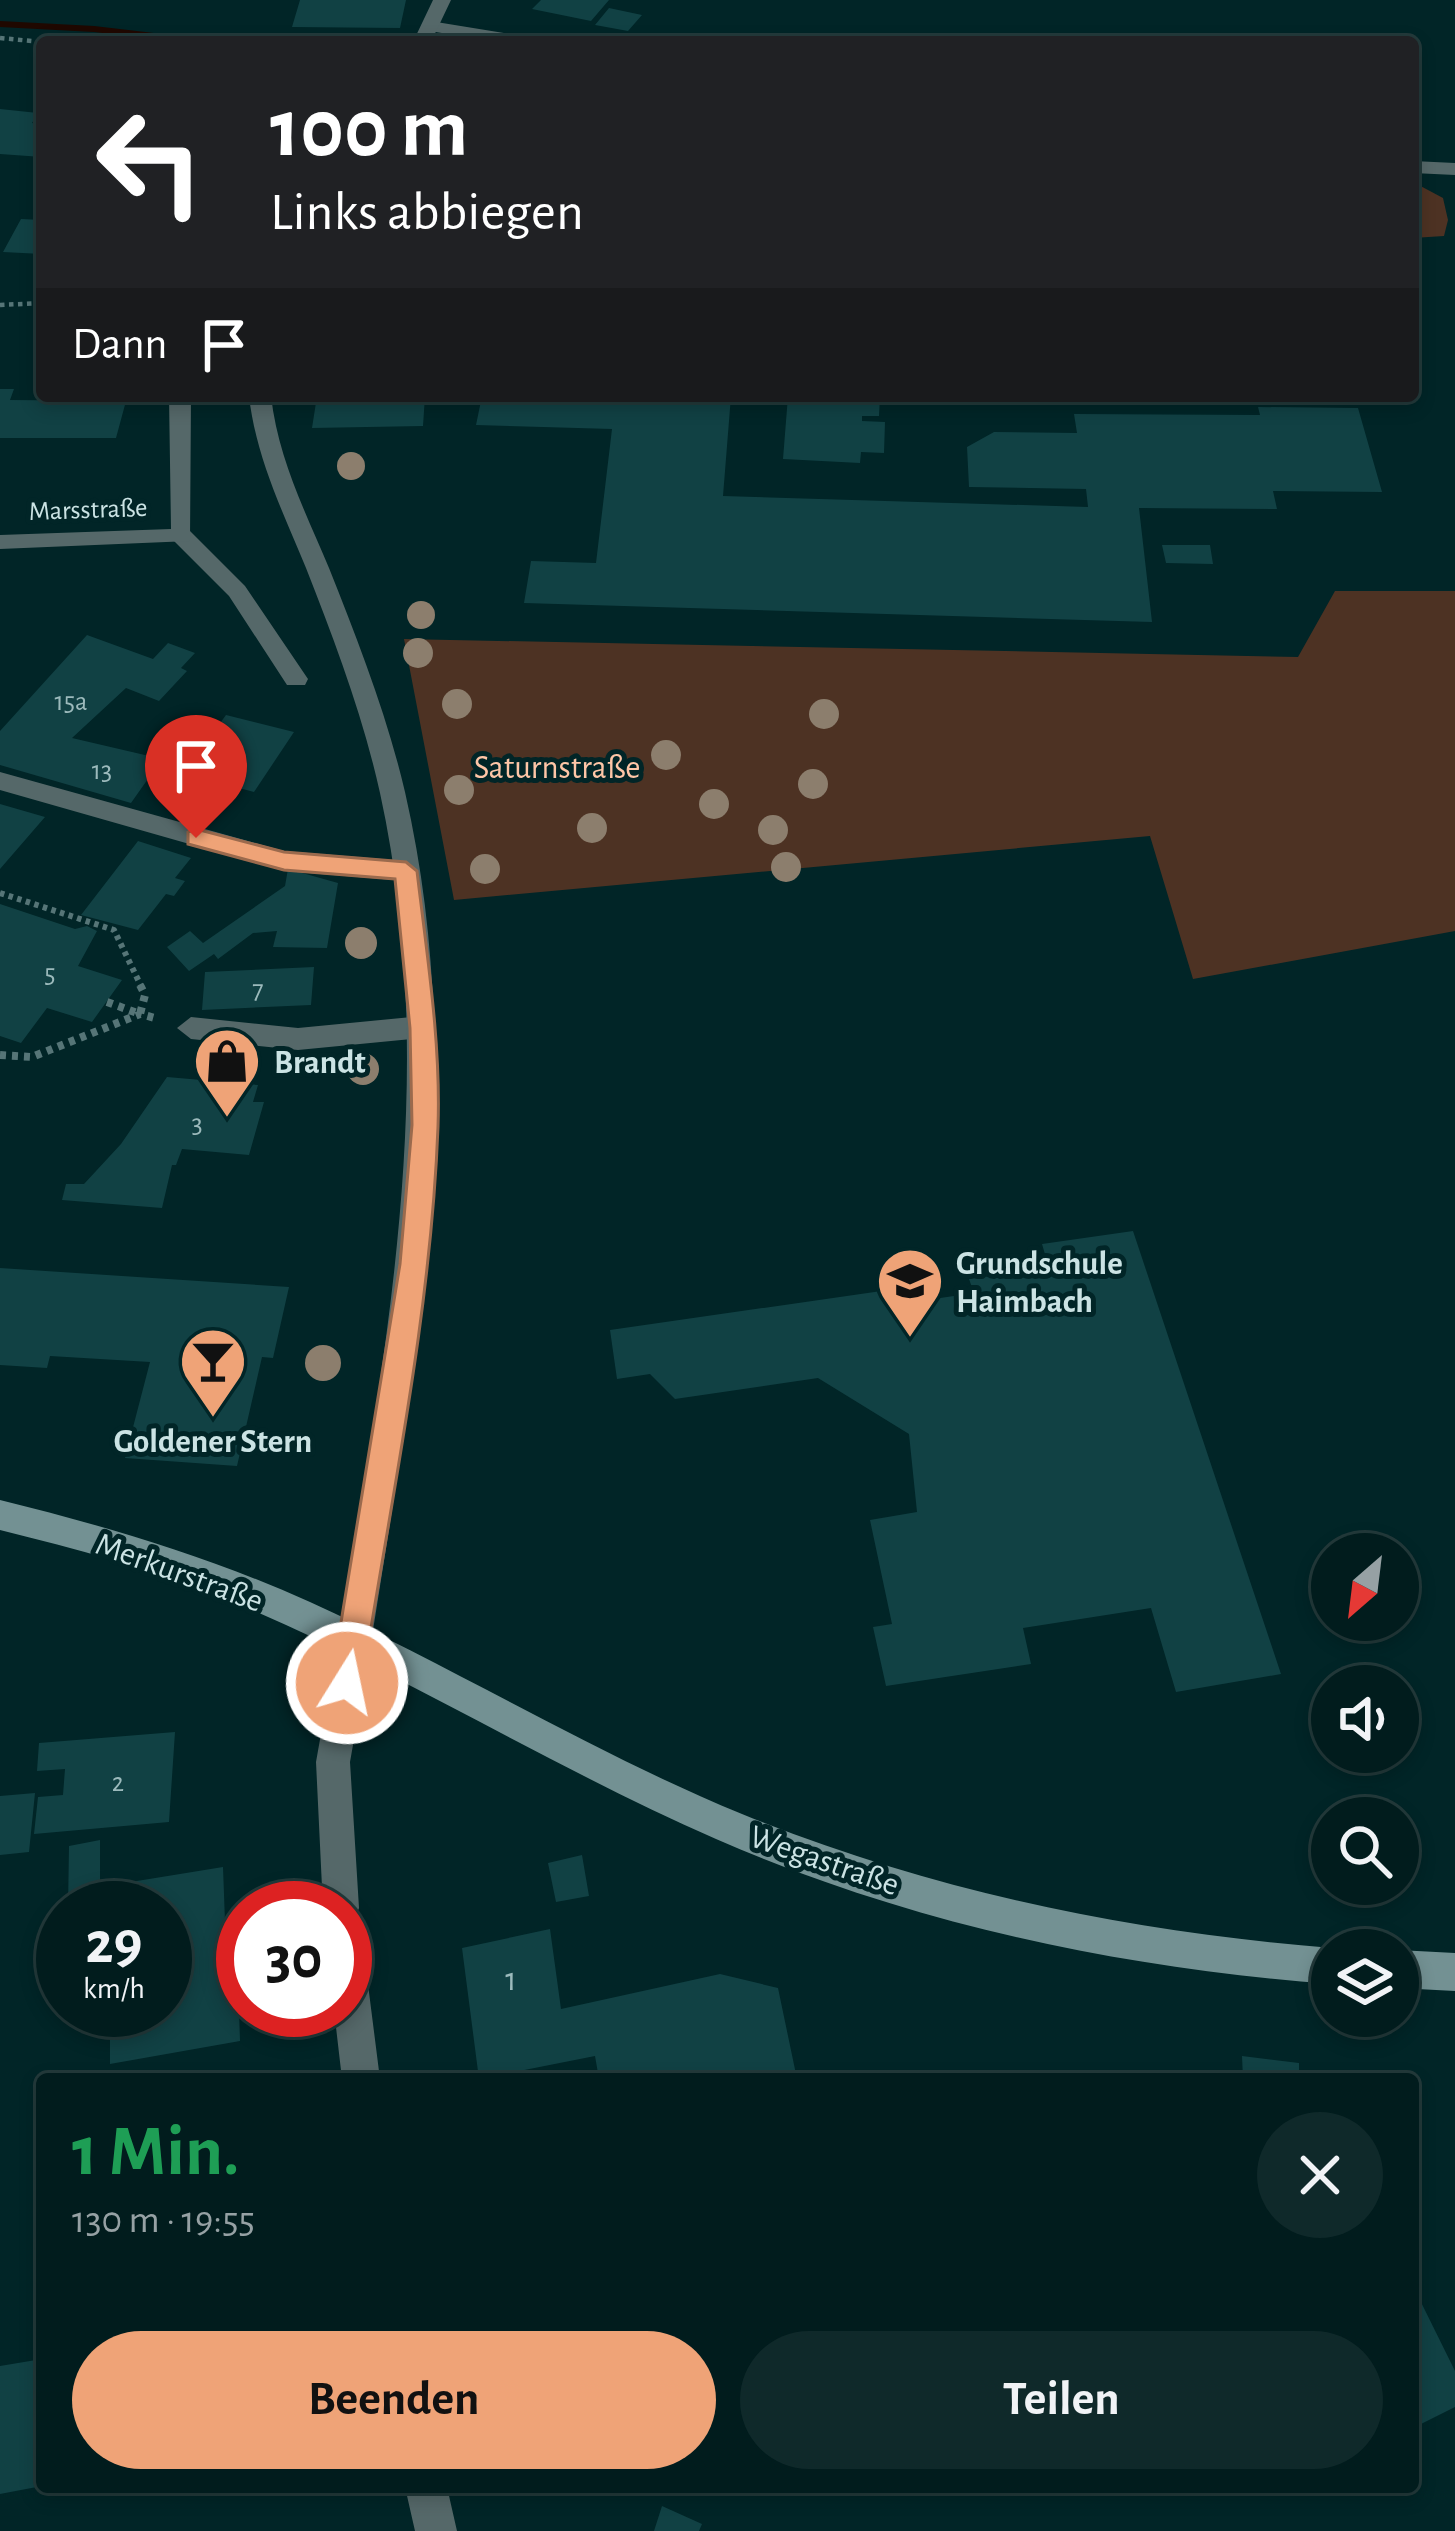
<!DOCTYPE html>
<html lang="de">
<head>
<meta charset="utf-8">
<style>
	body { margin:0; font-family:"Alegreya Sans",sans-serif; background:#0f292a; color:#f1f3f6; height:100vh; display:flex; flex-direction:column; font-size:45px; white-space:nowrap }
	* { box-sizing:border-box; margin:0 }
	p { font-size:39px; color:#96a1a4 }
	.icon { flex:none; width:66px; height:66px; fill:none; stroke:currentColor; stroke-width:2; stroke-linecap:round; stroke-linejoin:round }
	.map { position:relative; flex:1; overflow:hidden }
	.side { position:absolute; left:36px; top:2073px; width:1383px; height:420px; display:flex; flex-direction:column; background:#011c1d; border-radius:12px; box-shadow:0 6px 18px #0003,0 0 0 3px #233a3b }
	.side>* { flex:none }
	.banner { position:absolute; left:36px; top:36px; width:1383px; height:366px; border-radius:12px; box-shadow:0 6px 18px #0003,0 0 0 3px #233a3b; background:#202124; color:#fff; overflow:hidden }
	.needle { width:78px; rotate:208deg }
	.fabs { position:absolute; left:1311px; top:1533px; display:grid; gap:24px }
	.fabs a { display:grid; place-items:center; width:108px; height:108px; border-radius:50%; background:#011c1d; box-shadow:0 6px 18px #0003,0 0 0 3px #233a3b; font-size:60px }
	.speed { position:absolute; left:36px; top:1881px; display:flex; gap:24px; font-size:60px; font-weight:700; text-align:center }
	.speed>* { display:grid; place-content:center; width:156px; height:156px; border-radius:50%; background:#011c1d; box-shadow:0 6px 18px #0003,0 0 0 3px #233a3b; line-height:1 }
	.speed small { font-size:30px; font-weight:400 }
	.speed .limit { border:18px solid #d22; background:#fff; color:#111 }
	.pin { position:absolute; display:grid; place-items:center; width:102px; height:102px; color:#fff; margin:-123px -51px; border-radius:50% 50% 50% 0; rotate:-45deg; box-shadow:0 0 12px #0007 }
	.pin .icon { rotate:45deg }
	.me { position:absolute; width:132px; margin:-66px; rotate:10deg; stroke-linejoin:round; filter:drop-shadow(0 0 9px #0008) }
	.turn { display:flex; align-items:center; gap:42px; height:252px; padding:0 36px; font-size:54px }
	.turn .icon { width:156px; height:156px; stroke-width:2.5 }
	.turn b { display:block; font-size:84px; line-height:102px }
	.then { display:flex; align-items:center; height:114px; padding:0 36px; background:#0003; gap:24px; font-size:45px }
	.round { display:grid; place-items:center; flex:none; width:126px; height:126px; border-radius:63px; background:#0f292a }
	.headline { display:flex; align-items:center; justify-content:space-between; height:204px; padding:0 36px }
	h1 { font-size:72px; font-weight:700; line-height:90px; color:#1e9e55 }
	.primary-button { display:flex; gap:24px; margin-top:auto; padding:24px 36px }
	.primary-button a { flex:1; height:138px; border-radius:72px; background:#efa377; color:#111; font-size:48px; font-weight:700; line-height:138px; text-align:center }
	.primary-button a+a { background:#0f292a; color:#f1f3f6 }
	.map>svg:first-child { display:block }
	.green { fill:#4d3223 }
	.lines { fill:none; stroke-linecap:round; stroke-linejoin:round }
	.stream { fill:#1f0800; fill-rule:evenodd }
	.building { fill:#114144 }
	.path-far2 { stroke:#567577; stroke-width:4.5; stroke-dasharray:4.5 4.5; stroke-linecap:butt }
	.path-far1 { stroke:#567577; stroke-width:6; stroke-dasharray:4.5 4.5; stroke-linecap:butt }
	.path { stroke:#567577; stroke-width:8; stroke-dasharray:6 6; stroke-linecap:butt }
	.service { fill:#556869; fill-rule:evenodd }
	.minor { fill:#556869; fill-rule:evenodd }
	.tertiary { fill:#556869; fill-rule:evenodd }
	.secondary { fill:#739193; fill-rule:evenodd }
	.tree { fill:#8c7e6d }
	.route { fill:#efa377; stroke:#9b6a4d; stroke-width:3 }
	.labels { text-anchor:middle; stroke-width:10; stroke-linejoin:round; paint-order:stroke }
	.far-street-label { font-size:27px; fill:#cbe3e4; stroke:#012527 }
	.number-label { font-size:27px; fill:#9cbabc }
	.park-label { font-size:33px; fill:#fec6a7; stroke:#012527 }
	.poi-label { font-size:33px; font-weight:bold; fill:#cbe3e4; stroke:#012527; text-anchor:start }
	.street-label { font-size:33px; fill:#cbe3e4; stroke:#012527 }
	.near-number-label { font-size:33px; fill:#9cbabc }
</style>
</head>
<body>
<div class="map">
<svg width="1455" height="2531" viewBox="0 0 1455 2531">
	<rect width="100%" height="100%" fill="#012527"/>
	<path class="green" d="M1413 182 1443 198 1448 220 1444 236 1413 238Z
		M1335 591H1455V931L1193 979 1150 836 454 900 404 639 1298 657Z"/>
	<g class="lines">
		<path class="stream" d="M0 21 94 26 205 39 210 42H178L94 32 0 27Z"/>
	</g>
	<path class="building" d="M300 0H406L400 28 292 27Z
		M541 0H609L591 21 532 9Z
		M609 8 642 15 628 31 595 25Z
		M0 109 38 113 32 123 42 124V157L0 154Z
		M21 219 42 220V254L3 252Z
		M0 389H14L10 400 126 401 116 438H0Z
		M317 396H425L423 426 312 428Z
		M482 396H731L723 496 1088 507 1086 489 969 487 967 447 994 432 1077 433 1074 414 1260 415 1258 407 1358 408 1382 492 1273 491 1277 509 1139 508 1152 622 524 603 531 561 596 563 612 429 476 425Z
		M788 396H880L879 416H862V421L885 422 884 453 861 452 860 463 783 459Z
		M1162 545H1210L1213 564 1166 563Z
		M87 635 153 659 168 643 195 653 181 668 187 671 159 701 126 688 72 738 162 759 131 803 0 765V731Z
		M226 715 294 732 254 792 183 773Z
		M0 804 45 817 0 869Z
		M138 841 191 858 175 878 185 881 174 896 166 894 138 930 81 915Z
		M288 869 338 883 327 948 273 947 277 931 253 933 218 959 214 954 189 971 167 947 190 931 203 943 285 886Z
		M0 904 75 929 87 926 97 931 78 966 122 980 92 1022 47 1008 21 1043 0 1036Z
		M314 967 311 1005 202 1010 205 972Z
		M167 1077 258 1085 253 1102H264L249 1155 182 1149 176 1165H172L162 1208 62 1200 66 1184H84L121 1144Z
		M1133 1231 1281 1674 1176 1692 1151 1608 1023 1628 1031 1664 886 1686 873 1627 892 1624 870 1520 917 1512 909 1434 818 1378 675 1399 650 1374 617 1379 610 1330 916 1286 920 1301 974 1293 969 1279 1049 1268 1042 1244Z
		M0 1268 289 1287 273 1358 262 1357 237 1466 125 1458 150 1362 50 1356 47 1368 0 1365Z
		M175 1732 169 1822 34 1834 38 1797 63 1795 65 1769 37 1771 39 1743Z
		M35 1793 29 1852 0 1855V1796Z
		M100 1840V1887L223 1867 226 1949 237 1948 240 2041 110 2064V2010H165V1908H68L69 1846Z
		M582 1855 589 1896 556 1902 548 1863Z
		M550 1929 561 2009 720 1974 778 1988 797 2079H599L595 2056 479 2079 462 1948Z
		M1242 2056 1299 2063V2079H1243Z
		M1413 2286 1455 2371V2407L1413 2428Z
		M42 2359V2486L0 2494V2366Z
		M662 2506 702 2524 699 2531H654Z"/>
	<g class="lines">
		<path class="path-far2" d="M0 38 42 42
			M0 305 42 303"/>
		<path class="path-far1" d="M0 893 114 930 142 988"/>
		<path class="path" d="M107 1002 140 1014 145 995 140 985
			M0 1055 32 1057 140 1014 155 1018"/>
		<path class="service" d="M430 21 528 37 537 42H495L424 30 421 26Z
			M1413 161 1455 163V175L1413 173Z
			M182 529 190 531 245 586 308 679 305 685H287L229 596 174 541V531Z
			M0 772 284 851 406 861 419 871 406 881 284 871 0 790Z
			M422 1016 436 1027 422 1038 298 1050 191 1039 177 1028 191 1017 298 1028Z"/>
		<path class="minor" d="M169 396H191L190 541 0 549V535L171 529Z
			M354 1627 366 1631 371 1643 350 1762 359 1908 354 1921 345 1925V1908H323L316 1762 337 1643 342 1631Z
			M345 1927 358 1932 363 1945 380 2079H342L334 2010H345Z
			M405 2487H447L457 2531H415Z"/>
		<path class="tertiary" d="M433 0H451L431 42H413Z
			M249 396H271C278 458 305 511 329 568 358 641 387 715 405 792 470 1075 415 1362 371 1643L366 1655 354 1659 342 1655 337 1643C384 1362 442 1077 380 793 363 716 335 642 306 568 283 512 256 458 249 396Z"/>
		<path class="secondary" d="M0 1500C106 1526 210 1557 310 1602 456 1668 593 1753 742 1814 931 1891 1129 1932 1332 1948L1338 1950H1332V1984C1120 1968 911 1924 716 1839 549 1766 394 1668 226 1599 153 1569 76 1549 0 1530Z
			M1398 1950 1455 1953V1991L1398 1988Z"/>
	</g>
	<g class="tree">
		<circle cx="351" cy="466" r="14"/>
		<circle cx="421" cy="615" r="14"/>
		<circle cx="418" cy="653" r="15"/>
		<circle cx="457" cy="704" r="15"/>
		<circle cx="824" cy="714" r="15"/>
		<circle cx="666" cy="755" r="15"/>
		<circle cx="813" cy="784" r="15"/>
		<circle cx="459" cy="790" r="15"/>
		<circle cx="714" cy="804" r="15"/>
		<circle cx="592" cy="828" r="15"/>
		<circle cx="773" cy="830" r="15"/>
		<circle cx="786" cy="867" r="15"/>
		<circle cx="485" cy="869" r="15"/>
		<circle cx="361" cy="943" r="16"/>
		<circle cx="363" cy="1069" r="16"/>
		<circle cx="323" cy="1363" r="18"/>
	</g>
	<path class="route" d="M196 829 284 852 406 862 417 871C427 956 441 1042 438 1127 431 1313 391 1499 362 1683L358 1693 347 1698 336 1693 331 1683 400 1264 412 1125 410 1028 395 879 284 870 188 844V832Z"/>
	<defs>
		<g id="shop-pin" transform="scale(3.45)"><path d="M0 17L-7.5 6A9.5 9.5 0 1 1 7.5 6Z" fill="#efa377" stroke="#012527"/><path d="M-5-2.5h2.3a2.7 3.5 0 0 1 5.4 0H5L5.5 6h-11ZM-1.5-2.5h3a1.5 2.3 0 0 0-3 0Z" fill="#111"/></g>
		<g id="school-pin" transform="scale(3.45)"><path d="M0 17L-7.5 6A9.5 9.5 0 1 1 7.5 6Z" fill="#efa377" stroke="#012527"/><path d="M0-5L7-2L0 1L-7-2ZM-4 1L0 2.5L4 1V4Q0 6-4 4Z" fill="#111"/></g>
		<g id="bar-pin" transform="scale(3.45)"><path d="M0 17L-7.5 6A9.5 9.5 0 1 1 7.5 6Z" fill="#efa377" stroke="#012527"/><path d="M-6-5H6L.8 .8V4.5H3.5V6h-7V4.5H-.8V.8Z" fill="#111"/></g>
	</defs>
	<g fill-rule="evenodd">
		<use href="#shop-pin" x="227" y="1061"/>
		<use href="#school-pin" x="910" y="1281"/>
		<use href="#bar-pin" x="213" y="1361"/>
	</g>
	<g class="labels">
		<g class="far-street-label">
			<text transform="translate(88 509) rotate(-2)" y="9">Marsstraße</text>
		</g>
		<g class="number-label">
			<text x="71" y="710">15a</text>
			<text x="102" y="779">13</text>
			<text x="50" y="982">5</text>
			<text x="258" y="998">7</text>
			<text x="197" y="1132">3</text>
			<text x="118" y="1791">2</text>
		</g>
		<g class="park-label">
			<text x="557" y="778">Saturnstraße</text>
		</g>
		<g class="poi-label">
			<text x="274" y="1073">Brandt</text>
			<text x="956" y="1274">Grundschule<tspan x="956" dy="38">Haimbach</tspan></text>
			<text x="213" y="1452" text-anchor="middle">Goldener Stern</text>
		</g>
		<g class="street-label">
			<text transform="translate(180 1571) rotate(20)" y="12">Merkurstraße</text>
			<text transform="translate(825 1859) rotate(19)" y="12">Wegastraße</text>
		</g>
		<g class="near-number-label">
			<text x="511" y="1990">1</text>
		</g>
	</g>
</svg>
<div class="fabs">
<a><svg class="needle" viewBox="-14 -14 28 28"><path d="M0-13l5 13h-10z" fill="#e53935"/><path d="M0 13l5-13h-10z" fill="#96a1a4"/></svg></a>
<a><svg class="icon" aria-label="sound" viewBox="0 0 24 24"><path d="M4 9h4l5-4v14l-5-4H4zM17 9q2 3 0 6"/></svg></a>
<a><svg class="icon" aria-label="search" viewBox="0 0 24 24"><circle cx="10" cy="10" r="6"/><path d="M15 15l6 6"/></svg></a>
<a><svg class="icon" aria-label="layers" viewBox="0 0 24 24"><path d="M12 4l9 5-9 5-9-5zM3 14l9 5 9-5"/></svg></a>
</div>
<div class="speed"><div>29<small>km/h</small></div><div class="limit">30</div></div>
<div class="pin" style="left:196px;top:838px;background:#d93025"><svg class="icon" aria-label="arrive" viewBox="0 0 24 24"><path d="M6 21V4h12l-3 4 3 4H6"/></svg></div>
<svg class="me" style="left:347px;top:1683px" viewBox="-20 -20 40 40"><circle r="17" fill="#efa377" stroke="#fff" stroke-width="3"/><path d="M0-11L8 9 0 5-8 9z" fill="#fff"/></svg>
<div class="banner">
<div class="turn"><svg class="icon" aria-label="left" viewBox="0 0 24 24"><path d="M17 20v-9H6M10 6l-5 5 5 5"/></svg><div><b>100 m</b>Links abbiegen</div></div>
<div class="then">Dann<svg class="icon" aria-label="arrive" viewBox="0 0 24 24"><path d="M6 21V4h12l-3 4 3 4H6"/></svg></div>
</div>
<section class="side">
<div class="headline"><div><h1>1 Min.</h1><p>130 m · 19:55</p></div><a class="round"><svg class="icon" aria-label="close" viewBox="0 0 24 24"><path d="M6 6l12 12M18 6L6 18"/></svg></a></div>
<div class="primary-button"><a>Beenden</a><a>Teilen</a></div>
</section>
</div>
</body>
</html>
